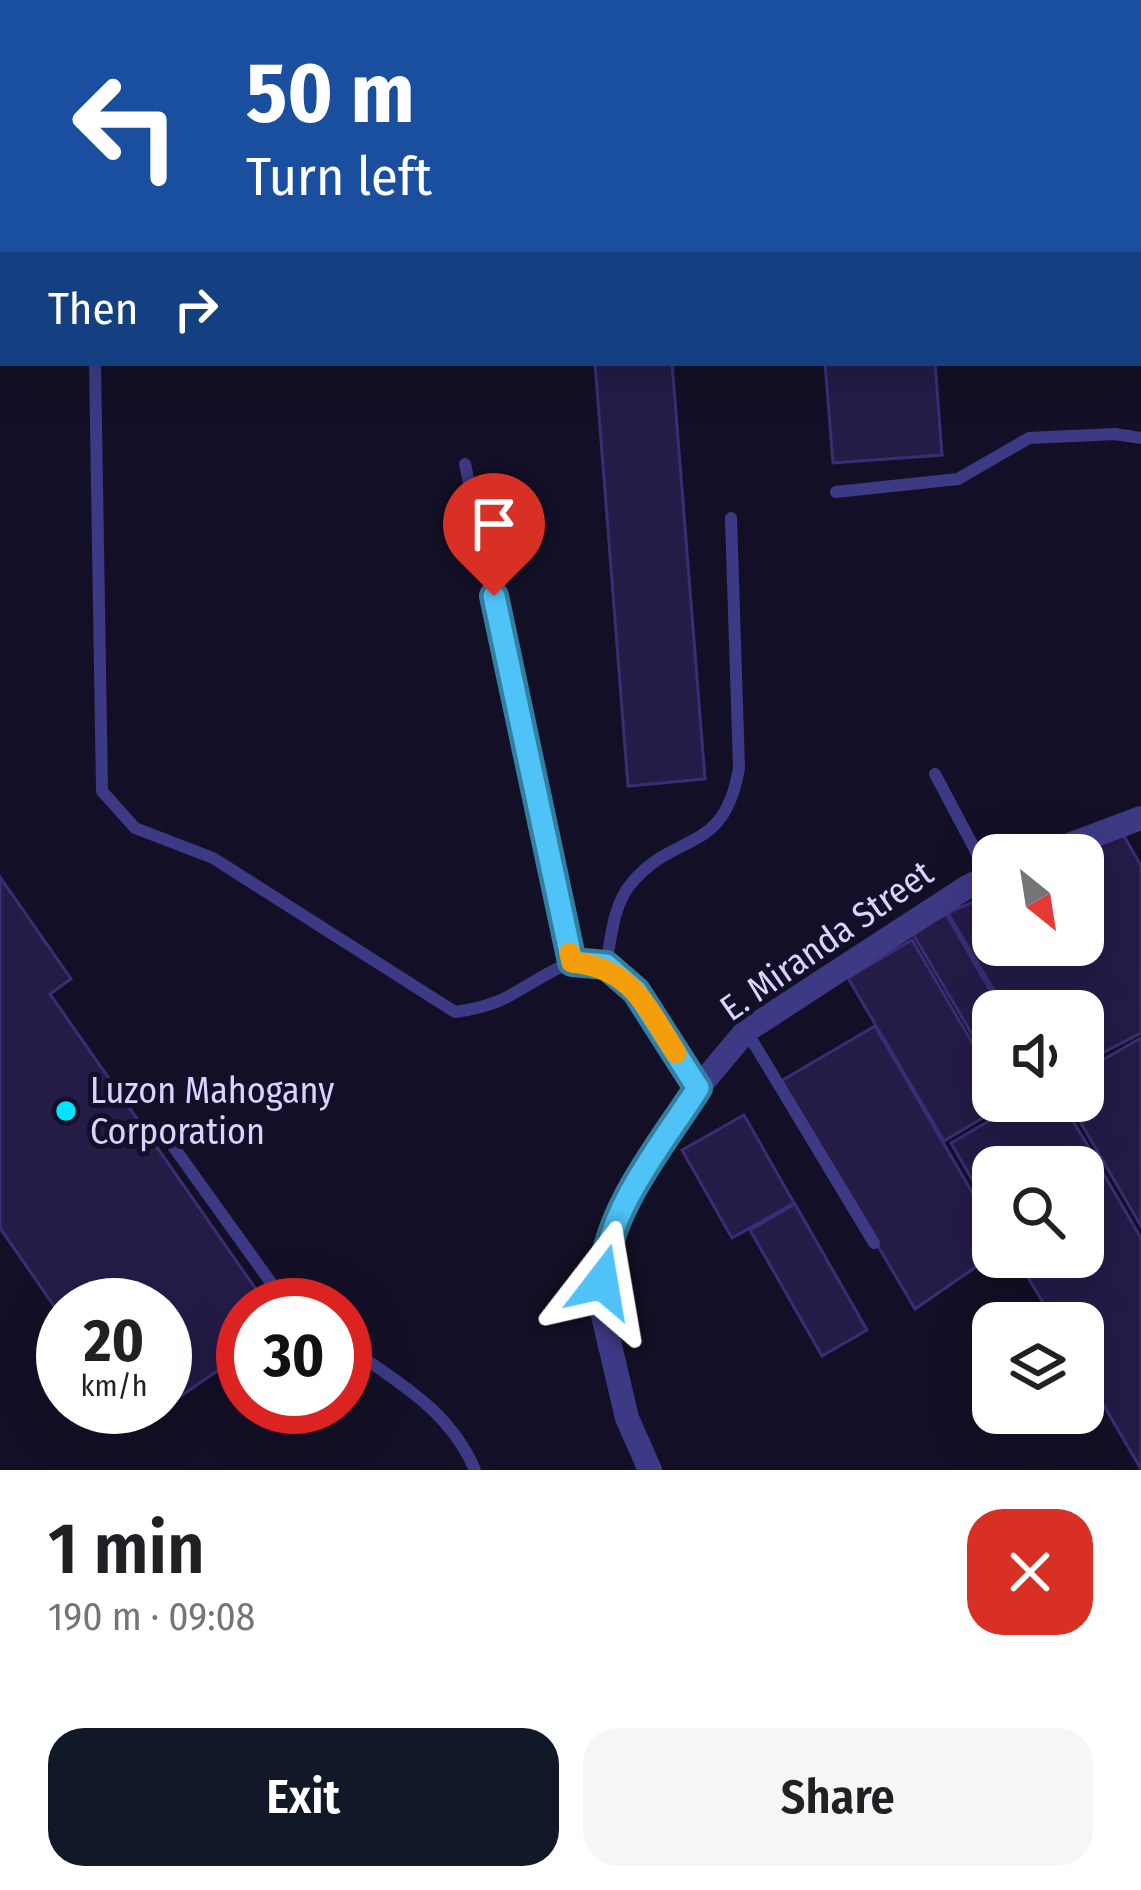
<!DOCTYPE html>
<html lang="en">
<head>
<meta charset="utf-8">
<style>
	body { margin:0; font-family:"Fira Sans Condensed",sans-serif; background:#f6f6f6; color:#202124; height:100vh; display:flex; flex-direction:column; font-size:45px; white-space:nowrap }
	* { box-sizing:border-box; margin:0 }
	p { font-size:39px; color:#757577 }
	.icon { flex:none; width:66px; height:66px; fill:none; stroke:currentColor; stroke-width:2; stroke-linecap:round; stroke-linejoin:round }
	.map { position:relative; height:1470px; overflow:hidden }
	.panel { display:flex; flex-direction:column; background:#fff; flex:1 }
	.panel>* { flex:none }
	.banner { position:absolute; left:0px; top:0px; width:1143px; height:366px; box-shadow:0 12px 48px #0002; background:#1a4fa0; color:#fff; overflow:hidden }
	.needle { width:78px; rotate:150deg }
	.tools { position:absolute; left:972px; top:834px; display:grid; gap:24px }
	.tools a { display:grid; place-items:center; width:132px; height:132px; border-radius:24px; background:#fff; box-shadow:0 12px 48px #0002; font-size:60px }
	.speed { position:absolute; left:36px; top:1278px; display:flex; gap:24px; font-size:60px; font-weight:700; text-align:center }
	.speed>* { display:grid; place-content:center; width:156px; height:156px; border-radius:50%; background:#fff; box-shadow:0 12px 48px #0002; line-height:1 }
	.speed small { font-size:30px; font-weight:400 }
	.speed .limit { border:18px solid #d22; background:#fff; color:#111 }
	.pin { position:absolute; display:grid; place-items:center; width:102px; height:102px; color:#fff; margin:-123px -51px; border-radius:50% 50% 50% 0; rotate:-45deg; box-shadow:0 0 12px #0007 }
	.pin .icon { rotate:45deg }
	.me { position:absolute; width:132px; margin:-66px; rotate:14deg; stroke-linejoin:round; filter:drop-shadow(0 0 9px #0008) }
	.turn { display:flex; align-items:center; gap:42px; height:252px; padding:0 48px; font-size:54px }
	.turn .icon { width:156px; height:156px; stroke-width:2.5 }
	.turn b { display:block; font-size:84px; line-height:102px }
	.then { display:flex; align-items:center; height:114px; padding:0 48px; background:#0003; gap:24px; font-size:45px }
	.round { display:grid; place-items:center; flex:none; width:126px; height:126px; border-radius:36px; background:#f6f6f6 }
	.head { display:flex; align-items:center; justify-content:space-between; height:204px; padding:0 48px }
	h1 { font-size:72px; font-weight:600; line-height:90px }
	.action { display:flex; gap:24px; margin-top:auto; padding:24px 48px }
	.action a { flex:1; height:138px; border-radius:36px; background:#111827; color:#fff; font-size:48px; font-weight:600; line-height:138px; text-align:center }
	.action a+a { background:#f6f6f6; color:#202124 }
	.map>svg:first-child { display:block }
	.building { fill:#241b47; stroke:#3b2d73; stroke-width:3 }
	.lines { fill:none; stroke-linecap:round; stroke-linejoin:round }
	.service { stroke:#3d3a85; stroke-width:12 }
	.minor { stroke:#3d3a85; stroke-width:24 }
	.route-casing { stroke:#337fa1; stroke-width:30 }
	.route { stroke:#4fc3f7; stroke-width:21 }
	.slow { stroke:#f59e0b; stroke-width:21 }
	.poi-dot { fill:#00e5ff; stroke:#130f26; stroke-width:4.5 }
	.labels { text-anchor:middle; stroke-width:10; stroke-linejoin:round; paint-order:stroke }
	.street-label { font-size:36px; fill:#d9d4ff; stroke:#130f26 }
	.poi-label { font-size:36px; fill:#d9d4ff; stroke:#130f26; text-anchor:start }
</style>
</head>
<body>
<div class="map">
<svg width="1141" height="1470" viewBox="0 0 1141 1470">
	<rect width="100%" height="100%" fill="#130f26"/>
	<path class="building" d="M297 0H406L407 3H297Z
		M878 0H1113V3H825Z
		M595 363H672L705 779 628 786Z
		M825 363H935L942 455 833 463Z
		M1123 834 1141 866V1033L1083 1063V1011H1006L948 913 993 893V945H1083V855H1076Z
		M0 877 71 979 50 994 267 1305H243V1353L138 1426 125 1407H165V1305H63V1319L0 1228Z
		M946 914 1002 1011H993V1070L913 934Z
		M912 940 993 1078V1101L1008 1103 944 1141 848 978Z
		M875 1026 993 1228V1255L915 1309 781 1081Z
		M1141 1038V1226L1068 1101H1083V1071Z
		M1023 1101H1061L1094 1156 1076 1167H993V1216L951 1143Z
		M744 1115 794 1203 732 1238 682 1150Z
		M1095 1159 1141 1238V1469L1083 1370V1323H1055L1016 1257H1083L1081 1167Z
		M795 1204 867 1330 822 1356 750 1230Z"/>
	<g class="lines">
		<path class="service" d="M89 0V3
			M1130 0V3
			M425 3 426 0
			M1140 143 1141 144
			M95 363 102 791 135 828 213 858 455 1012C512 1004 517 987 565 965 622 939 674 1050 698 1088
			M465 464 572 961
			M836 492 958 479 1029 438 1115 434 1141 438
			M935 774 989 876
			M606 965C611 939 613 906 630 885 675 829 724 857 739 768L731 518
			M747 1032 874 1243
			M160 1128 287 1305
			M345 1345C397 1382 449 1409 475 1470"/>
		<path class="minor" d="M677 0V3
			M1042 855 1141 818
			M650 1470 627 1418 601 1307 604 1257 632 1190 698 1088 746 1031 967 887 993 875"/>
	</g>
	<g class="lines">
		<g class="route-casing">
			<path id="route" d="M494 596 572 962 606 965 636 991 698 1088C661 1146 606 1210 602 1282"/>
		</g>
		<use href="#route" class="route"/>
		<path class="slow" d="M570 953 572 962C632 968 646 1006 676 1053"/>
	</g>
	<circle class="poi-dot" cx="66" cy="1111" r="12"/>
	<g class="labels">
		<g class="street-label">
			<text transform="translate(826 940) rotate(-35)" y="13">E. Miranda Street</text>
		</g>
		<g class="poi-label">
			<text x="90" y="1103">Luzon Mahogany<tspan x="90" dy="41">Corporation</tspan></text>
		</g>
	</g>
</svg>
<div class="tools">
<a><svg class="needle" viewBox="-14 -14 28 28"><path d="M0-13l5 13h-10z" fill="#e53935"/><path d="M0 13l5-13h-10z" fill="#757577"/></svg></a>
<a><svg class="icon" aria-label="sound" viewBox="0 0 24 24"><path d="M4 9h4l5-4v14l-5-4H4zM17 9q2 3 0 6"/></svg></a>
<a><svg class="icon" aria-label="search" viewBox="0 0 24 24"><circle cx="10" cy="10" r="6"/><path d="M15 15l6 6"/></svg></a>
<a><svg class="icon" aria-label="layers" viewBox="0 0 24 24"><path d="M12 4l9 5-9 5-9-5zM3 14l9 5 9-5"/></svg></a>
</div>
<div class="speed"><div>20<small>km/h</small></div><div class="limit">30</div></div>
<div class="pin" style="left:494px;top:596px;background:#d93025"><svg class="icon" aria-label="arrive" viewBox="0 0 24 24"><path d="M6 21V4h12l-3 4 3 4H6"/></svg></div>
<svg class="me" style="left:602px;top:1282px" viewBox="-20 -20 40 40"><path d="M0-17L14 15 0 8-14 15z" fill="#4fc3f7" stroke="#fff" stroke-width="4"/></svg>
<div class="banner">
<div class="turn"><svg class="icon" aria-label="left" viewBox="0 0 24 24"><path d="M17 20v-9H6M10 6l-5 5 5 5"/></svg><div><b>50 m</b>Turn left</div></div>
<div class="then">Then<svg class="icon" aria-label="right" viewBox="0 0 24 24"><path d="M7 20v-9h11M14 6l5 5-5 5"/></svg></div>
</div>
</div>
<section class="panel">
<div class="head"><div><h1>1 min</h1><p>190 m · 09:08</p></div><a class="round" style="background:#d93025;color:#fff"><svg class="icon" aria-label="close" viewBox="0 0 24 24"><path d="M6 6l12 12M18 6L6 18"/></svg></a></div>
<div class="action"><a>Exit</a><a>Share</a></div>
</section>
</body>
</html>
